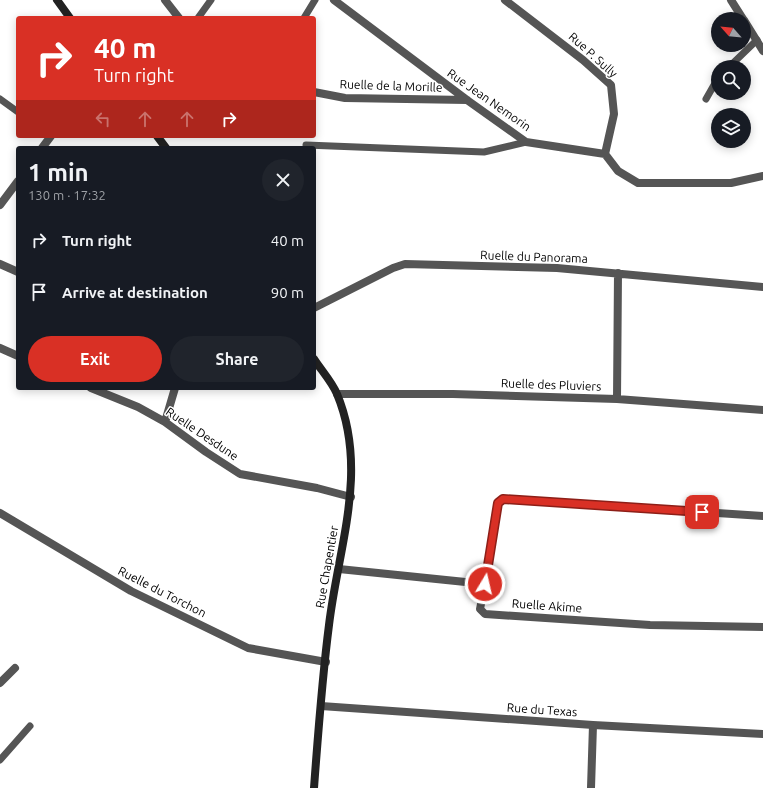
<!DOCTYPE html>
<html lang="en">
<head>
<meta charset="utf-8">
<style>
	body { margin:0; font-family:Ubuntu,sans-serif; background:#20242c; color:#f1f3f6; height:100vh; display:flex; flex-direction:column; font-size:15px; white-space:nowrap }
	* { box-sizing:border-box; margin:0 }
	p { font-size:13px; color:#9ea1a6 }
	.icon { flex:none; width:22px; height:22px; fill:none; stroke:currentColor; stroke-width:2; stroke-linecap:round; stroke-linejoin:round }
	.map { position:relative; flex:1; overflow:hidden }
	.drawer { position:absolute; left:16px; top:146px; width:300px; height:244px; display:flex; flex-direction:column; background:#171b24; border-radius:4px; box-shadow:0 2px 10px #0003 }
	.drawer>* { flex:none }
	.top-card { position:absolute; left:16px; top:16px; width:300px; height:122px; border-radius:4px; box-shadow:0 2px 10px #0003; background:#d93025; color:#fff; overflow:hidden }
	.needle { width:26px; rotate:297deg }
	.fabs { position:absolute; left:711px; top:12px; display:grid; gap:8px }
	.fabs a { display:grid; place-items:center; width:40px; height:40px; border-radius:50%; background:#171b24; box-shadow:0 2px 10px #0003; font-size:20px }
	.pin { position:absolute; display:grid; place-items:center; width:34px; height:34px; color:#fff; margin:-17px; border-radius:8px; box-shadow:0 2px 6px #0006 }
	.me { position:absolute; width:44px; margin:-22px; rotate:9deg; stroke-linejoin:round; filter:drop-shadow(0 0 3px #0008) }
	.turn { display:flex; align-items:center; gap:14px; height:84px; padding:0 12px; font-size:18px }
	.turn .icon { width:52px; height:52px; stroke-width:2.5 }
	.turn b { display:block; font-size:28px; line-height:34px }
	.lanes { display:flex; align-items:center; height:38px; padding:0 12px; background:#0003; justify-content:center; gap:20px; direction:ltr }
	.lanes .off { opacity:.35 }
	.round { display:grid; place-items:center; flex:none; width:42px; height:42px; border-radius:21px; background:#20242c }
	.summary { display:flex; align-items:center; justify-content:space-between; height:68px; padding:0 12px }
	h1 { font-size:24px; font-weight:700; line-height:30px }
	.action { display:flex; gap:8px; margin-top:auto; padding:8px 12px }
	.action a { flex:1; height:46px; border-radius:24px; background:#d93025; color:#fff; font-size:16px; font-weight:700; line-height:46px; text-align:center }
	.action a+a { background:#20242c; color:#f1f3f6 }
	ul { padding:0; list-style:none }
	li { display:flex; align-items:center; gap:12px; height:52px; padding:0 12px }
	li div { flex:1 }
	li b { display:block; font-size:15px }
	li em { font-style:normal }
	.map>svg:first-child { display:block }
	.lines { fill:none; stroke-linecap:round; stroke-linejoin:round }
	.lane { stroke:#555; stroke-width:7 }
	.street { stroke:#555; stroke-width:8 }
	.secondary { stroke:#222; stroke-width:8 }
	.route-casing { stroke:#8d1f18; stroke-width:10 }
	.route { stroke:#d93025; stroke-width:7 }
	.labels { text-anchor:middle; stroke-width:3; stroke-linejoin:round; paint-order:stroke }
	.street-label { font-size:12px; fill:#000; stroke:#fff }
</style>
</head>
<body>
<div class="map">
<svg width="763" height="788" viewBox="0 0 763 788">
	<rect width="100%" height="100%" fill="#fff"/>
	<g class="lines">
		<path class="lane" d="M198 18 211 0
			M304 18 315 0
			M729 67 757 40
			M0 99 18 112
			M706 99 718 78
			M306 145 484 152 526 142
			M0 760 30 726"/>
		<path class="street" d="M165 0 179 18
			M334 0 467 100 526 142 605 154 618 171 638 183H731L763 176
			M505 0 583 60 611 85 614 114 605 154
			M731 0 743 19
			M744 20 763 51
			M314 92 345 98 467 100
			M42 148 51 136
			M0 205 18 181
			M0 264 18 272
			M314 308 393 268 405 264 557 268 763 287
			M0 348 18 356
			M91 388 138 407 165 422 206 452 240 474 317 488 351 497
			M337 394H453L617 399 763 410
			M617 399 618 273
			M165 422 175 388
			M0 513 131 591 248 648 326 662
			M339 569 485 584 480 609 485 614 650 625 763 627
			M485 584 498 503 503 499 763 516
			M0 683 15 668
			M321 706 593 725 763 734
			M591 788 593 725"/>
		<path class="secondary" d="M57 0 70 18
			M157 136 166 148
			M314 359C321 370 332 382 337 394 369 471 338 548 329 625 322 679 318 734 314 788"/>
	</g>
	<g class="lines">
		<g class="route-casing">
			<path id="route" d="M485 584 498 503 503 499 702 512"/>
		</g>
		<use href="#route" class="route"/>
	</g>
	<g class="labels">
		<g class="street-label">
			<text transform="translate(593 55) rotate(42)" y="4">Rue P. Sully</text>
			<text transform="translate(391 86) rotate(2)" y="4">Ruelle de la Morille</text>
			<text transform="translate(489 100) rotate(35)" y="4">Rue Jean Nemorin</text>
			<text transform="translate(534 257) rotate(2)" y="4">Ruelle du Panorama</text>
			<text transform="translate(551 385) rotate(2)" y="4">Ruelle des Pluviers</text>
			<text transform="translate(202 434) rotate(34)" y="4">Ruelle Desdune</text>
			<text transform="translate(327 567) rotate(-80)" y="4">Rue Chapentier</text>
			<text transform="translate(162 592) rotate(27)" y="4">Ruelle du Torchon</text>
			<text transform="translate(547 606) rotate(4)" y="4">Ruelle Akime</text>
			<text transform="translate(542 710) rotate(4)" y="4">Rue du Texas</text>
		</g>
	</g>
</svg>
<div class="fabs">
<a><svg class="needle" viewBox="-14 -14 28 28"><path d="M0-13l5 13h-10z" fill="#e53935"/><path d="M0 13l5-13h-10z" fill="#9ea1a6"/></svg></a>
<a><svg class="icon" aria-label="search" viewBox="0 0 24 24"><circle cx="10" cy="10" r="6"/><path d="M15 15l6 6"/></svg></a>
<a><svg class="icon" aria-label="layers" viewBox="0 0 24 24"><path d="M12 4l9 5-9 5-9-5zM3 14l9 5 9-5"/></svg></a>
</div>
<div class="pin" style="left:702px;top:512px;background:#d93025"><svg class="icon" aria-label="arrive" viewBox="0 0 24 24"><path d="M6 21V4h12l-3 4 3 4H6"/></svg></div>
<svg class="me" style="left:485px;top:584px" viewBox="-20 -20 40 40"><circle r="17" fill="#d93025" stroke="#fff" stroke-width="3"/><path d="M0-11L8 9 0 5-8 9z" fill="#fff"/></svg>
<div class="top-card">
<div class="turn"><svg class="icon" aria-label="right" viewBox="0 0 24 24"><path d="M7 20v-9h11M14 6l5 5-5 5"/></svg><div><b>40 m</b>Turn right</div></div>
<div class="lanes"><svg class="icon off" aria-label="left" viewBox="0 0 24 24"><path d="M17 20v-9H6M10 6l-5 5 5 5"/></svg><svg class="icon off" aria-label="ahead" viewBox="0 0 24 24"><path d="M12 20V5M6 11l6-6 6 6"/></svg><svg class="icon off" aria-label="ahead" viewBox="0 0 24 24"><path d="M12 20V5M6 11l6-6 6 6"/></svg><svg class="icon" aria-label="right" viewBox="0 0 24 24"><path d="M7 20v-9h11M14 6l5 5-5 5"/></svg></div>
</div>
<section class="drawer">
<div class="summary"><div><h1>1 min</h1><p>130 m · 17:32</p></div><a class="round"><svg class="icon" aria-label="close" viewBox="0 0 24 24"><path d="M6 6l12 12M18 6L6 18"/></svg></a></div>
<ul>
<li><svg class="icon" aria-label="right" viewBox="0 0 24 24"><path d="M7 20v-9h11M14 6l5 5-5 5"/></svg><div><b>Turn right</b></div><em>40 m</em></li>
<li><svg class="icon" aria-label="arrive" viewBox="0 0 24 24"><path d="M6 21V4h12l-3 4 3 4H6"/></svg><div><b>Arrive at destination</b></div><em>90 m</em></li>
</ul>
<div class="action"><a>Exit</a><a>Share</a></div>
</section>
</div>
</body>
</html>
